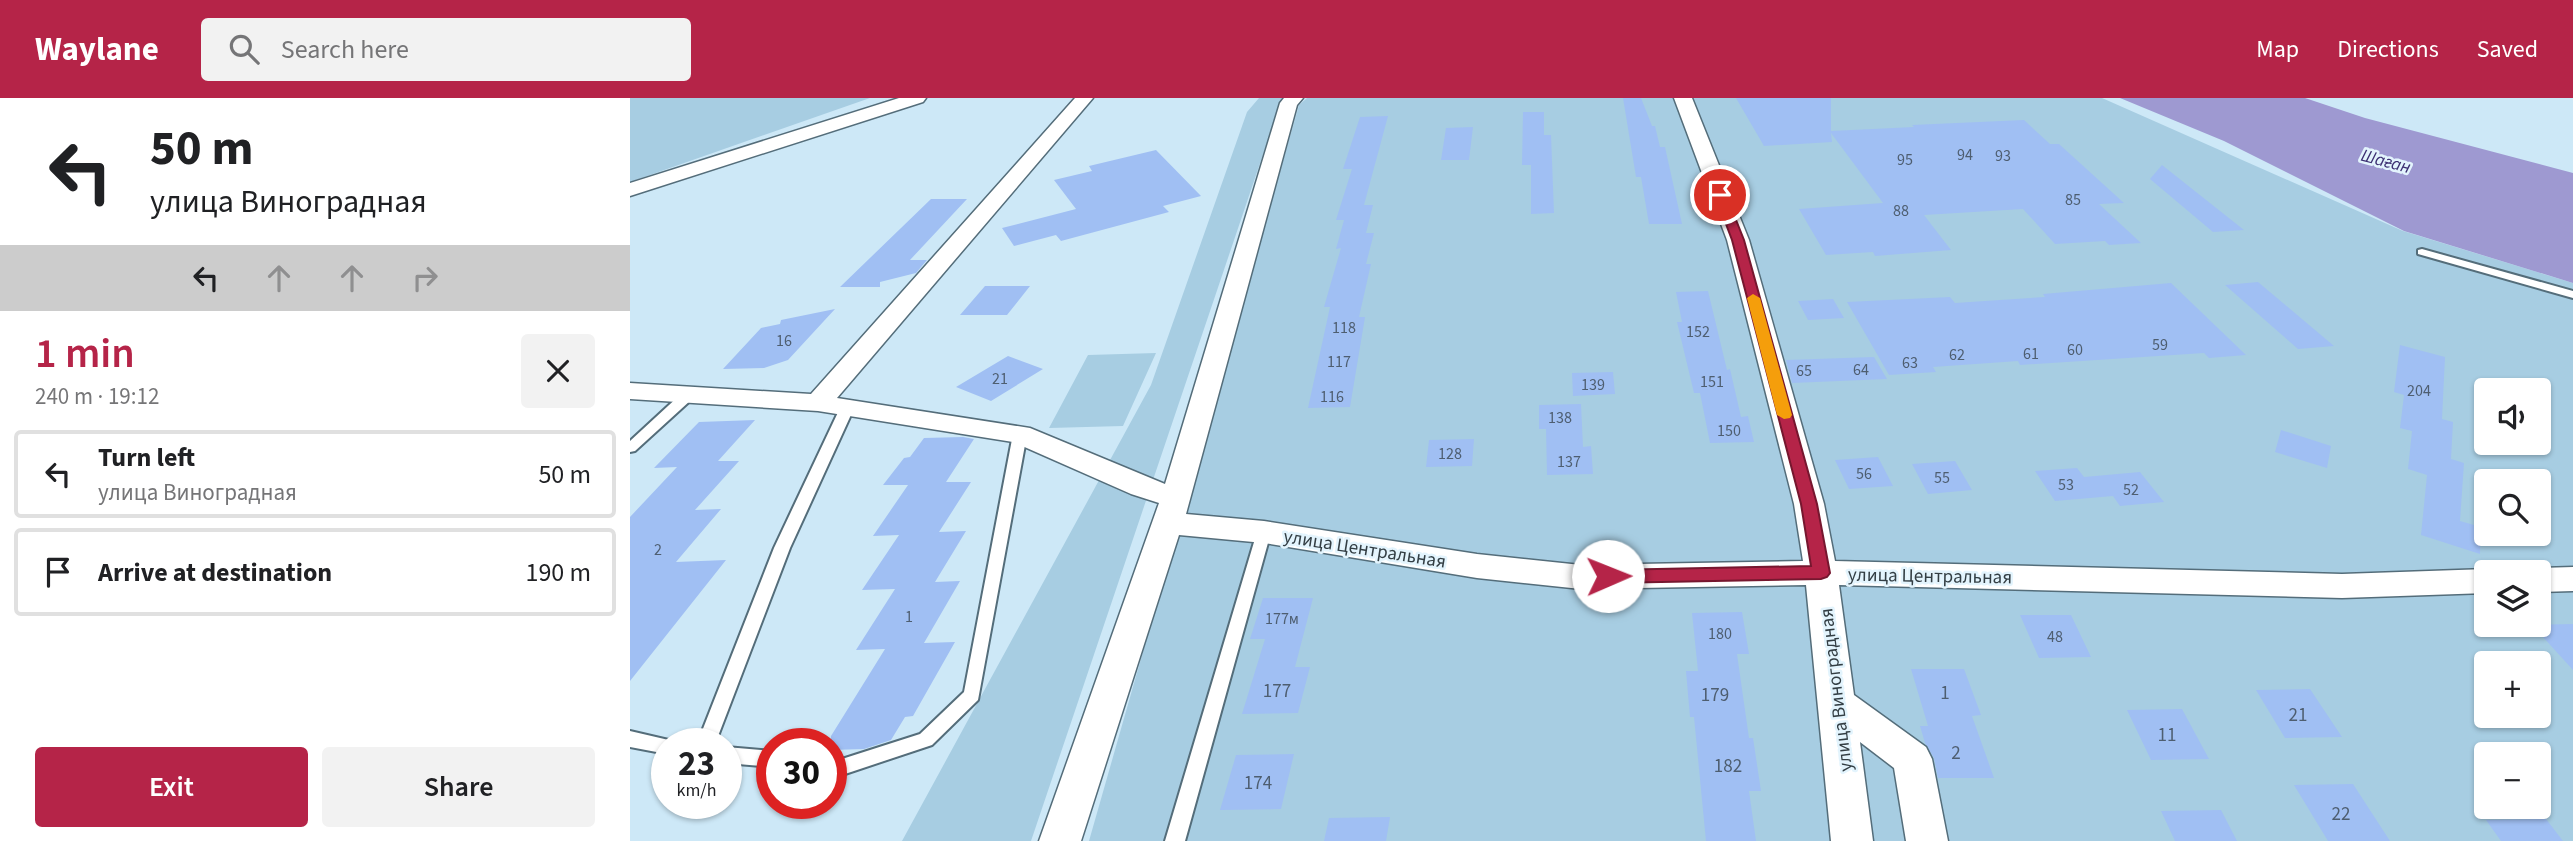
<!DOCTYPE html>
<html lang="en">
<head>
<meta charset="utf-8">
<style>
	body { margin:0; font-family:"Source Sans 3",sans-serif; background:#f2f2f2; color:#202124; height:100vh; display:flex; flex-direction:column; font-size:26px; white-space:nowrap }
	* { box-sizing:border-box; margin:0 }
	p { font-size:23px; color:#757577 }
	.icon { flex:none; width:38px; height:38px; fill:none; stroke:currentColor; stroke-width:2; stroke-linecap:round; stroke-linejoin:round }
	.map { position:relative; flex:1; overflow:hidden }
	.drawer { display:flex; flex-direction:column; background:#fff; width:630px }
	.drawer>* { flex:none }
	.top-card { background:#fff; color:#202124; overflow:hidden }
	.fabs { position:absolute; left:1844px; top:280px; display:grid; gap:14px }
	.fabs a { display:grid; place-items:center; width:77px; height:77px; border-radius:7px; background:#fff; box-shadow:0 2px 5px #0004; font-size:35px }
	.speed { position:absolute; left:21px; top:630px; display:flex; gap:14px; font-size:35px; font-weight:700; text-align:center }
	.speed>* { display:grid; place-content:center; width:91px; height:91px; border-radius:50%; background:#fff; box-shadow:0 2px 5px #0004; line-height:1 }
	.speed small { font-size:18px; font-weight:400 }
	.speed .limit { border:10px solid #d22; background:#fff; color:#111 }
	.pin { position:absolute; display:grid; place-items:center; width:60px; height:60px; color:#fff; margin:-30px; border:4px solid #fff; border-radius:50%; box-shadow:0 2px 7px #0007 }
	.me { position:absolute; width:77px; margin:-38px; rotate:89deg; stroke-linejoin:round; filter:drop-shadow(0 0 5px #0008) }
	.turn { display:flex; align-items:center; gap:24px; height:147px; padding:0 35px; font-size:32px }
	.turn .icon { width:91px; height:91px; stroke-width:2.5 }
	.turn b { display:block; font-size:49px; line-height:60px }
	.lanes { display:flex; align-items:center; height:66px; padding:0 35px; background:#0003; justify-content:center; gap:35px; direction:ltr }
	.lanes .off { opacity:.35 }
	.round { display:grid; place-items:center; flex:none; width:74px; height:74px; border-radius:7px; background:#f2f2f2 }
	.overview { display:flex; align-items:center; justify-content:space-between; height:119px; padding:0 35px }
	h1 { font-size:42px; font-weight:600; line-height:52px; color:#b52448 }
	.button { display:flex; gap:14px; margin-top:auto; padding:14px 35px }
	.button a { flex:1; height:80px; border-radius:7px; background:#b52448; color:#fff; font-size:28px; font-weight:600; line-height:80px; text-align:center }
	.button a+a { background:#f2f2f2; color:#202124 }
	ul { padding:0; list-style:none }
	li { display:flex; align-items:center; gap:21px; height:88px; margin:0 14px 10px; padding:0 21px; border:4px solid #e0e0e0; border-radius:7px }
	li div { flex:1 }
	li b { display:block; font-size:26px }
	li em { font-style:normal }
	header { display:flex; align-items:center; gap:42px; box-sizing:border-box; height:98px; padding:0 35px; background:#b52448; color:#fff }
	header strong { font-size:33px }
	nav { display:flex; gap:38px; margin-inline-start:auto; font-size:24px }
	.search { width:490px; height:63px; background:#f2f2f2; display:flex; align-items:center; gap:18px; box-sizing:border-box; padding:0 24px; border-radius:7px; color:#757577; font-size:26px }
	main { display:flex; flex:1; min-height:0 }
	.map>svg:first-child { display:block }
	.green { fill:#a7cde2; fill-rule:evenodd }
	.water { fill:#9e99d1 }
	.building { fill:#a0bff3 }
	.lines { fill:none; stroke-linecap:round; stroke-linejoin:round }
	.lane-casing { stroke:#546d7a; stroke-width:4 }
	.street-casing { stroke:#546d7a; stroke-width:3 }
	.lane { fill:#fff; fill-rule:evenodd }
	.street { fill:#fff; fill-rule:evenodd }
	.route { fill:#b52448; stroke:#76172f; stroke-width:2 }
	.slow { fill:#f59e0b }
	.labels { text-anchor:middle; stroke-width:5; stroke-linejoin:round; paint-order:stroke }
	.number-label { font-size:16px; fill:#4e5e70 }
	.far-water-label { font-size:18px; font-style:italic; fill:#3c2f72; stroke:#e3f4fd }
	.street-label { font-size:19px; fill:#333e44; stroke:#e3f4fd }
	.near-number-label { font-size:19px; fill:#4e5e70 }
</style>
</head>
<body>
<header>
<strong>Waylane</strong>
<div class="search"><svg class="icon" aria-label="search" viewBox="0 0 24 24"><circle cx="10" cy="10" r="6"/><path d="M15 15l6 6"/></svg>Search here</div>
<nav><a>Map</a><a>Directions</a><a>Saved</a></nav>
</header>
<main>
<section class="drawer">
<div class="top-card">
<div class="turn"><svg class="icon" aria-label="left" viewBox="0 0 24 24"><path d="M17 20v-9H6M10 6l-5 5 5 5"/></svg><div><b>50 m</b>улица Виноградная</div></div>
<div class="lanes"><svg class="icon" aria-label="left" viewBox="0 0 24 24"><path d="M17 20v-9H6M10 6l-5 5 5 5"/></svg><svg class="icon off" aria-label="ahead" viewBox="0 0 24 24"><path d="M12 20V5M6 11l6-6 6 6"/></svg><svg class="icon off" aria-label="ahead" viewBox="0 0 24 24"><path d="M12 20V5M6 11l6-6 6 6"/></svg><svg class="icon off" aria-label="right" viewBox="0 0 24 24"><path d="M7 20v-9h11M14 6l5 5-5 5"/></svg></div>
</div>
<div class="overview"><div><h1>1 min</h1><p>240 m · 19:12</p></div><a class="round"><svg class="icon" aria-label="close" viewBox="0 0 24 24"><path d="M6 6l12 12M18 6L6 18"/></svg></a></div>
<ul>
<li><svg class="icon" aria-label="left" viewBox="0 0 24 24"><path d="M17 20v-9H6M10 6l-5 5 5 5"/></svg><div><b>Turn left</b><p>улица Виноградная</p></div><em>50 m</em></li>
<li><svg class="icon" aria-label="arrive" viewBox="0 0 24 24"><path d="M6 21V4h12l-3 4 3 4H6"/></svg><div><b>Arrive at destination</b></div><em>190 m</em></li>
</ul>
<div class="button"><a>Exit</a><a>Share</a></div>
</section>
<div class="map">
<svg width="1943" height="743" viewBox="0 0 1943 743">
	<rect width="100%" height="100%" fill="#cde8f7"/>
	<path class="green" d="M0 0H240L0 84Z
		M629 0H656L650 6 401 743H272L521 287 617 14Z
		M677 0H1472L1773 133 1943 185V743H459L669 7ZM1857 292H1909V345H1857ZM1857 383H1909V436H1857ZM1857 474H1909V527H1857ZM1857 565H1909V618H1857ZM1857 656H1909V709H1857Z
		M526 255 493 328 419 330 458 257Z"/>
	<path class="water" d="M1490 0H1675L1735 20 1943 75V185L1774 133 1594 43Z"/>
	<path class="building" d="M993 0H1011L1022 28H1025L1030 49H1035L1052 126H1019L1011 79H1006Z
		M1106 0H1201V33L1284 29 1282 27 1394 22 1420 46H1429L1494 105 1469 106 1511 145 1479 147 1475 143 1425 146 1393 111 1294 117 1321 152 1245 158 1243 154 1196 157 1169 111 1253 105 1201 35 1202 44 1134 48Z
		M893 14H914V37H921L924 115 901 116V67H892Z
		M758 18 734 107H743L736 135H744L736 166H741L729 219H735L720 309 678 310 700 209H694L711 150 706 151 714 122H706L722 71H713L730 19Z
		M843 29 839 62H811L816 30Z
		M526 52 571 98 533 108 539 114 431 143 426 137 384 148 372 130 446 111 424 82 462 73 459 68Z
		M1532 67 1614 132 1583 134 1520 81Z
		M301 101H337L280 162H297L286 175 250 184V189H210Z
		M1628 184 1704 248 1668 251 1595 187Z
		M1541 185 1616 257 1579 260 1574 255 1390 267 1388 263 1303 269 1306 274 1259 277 1217 204 1320 199 1325 205 1415 199 1413 196Z
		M355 188H400L377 217H330Z
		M1078 193 1097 272 1100 271 1111 319 1118 318 1124 344 1080 345 1070 295H1064L1047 224H1052L1046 194Z
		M1203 201 1214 220 1178 222 1168 203Z
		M205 211 158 262 134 270 93 271 131 230 150 226 151 222Z
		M1770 247 1815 259 1812 321 1823 324 1821 361 1834 365 1830 423 1851 429 1850 456 1791 437 1797 377 1778 371 1782 333 1770 330 1774 297 1764 294Z
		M378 258 413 271 361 303 326 289Z
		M1244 259 1257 281 1162 285 1156 262Z
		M983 274 985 296 943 298 942 275Z
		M951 306 953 349 961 348 963 376 917 377 916 331H909V307Z
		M125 322 88 363H109L65 412 91 411 46 464 96 462 0 583V419L47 369 24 370 69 324Z
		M1651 332 1701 348 1697 370 1645 354Z
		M333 339 344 341 316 384H341L309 434 336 433 305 484 330 483 294 545 325 544 283 618 275 619 261 642 234 651 201 652V638L255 551 226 552 265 491 232 492 269 437 243 438 278 387H253L274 360 280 359 294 340Z
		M844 341 842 368 796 369 799 342Z
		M1248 359 1263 388 1219 391 1205 362Z
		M1325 363 1342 392 1298 396 1282 366Z
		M1447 370 1454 379 1510 374 1534 404 1490 408 1483 398 1425 403 1405 373Z
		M633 500H683L665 569H680L668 615 612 616 635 541H620Z
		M1112 514 1119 556H1107L1119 640H1123L1131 693H1119L1126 743H1076L1064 619H1060L1056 573H1068L1062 515Z
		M1390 517H1441L1461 559 1409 560Z
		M1943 526V572L1902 527Z
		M1281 571H1334L1351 617 1342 618 1364 680H1308L1304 660 1295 645 1290 628H1298Z
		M1680 591 1712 639 1655 640 1626 592Z
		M1552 611 1579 661 1521 662 1497 612Z
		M664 656 651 711 590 712 606 657Z
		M1723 686 1760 743H1698L1664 687Z
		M1591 712 1607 743H1545L1531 713Z
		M760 719 756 743H694L699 720Z
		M1916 721 1933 743H1871L1856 722Z"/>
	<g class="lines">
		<g class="lane-casing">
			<path id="lane" d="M1792 151 1943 193V200L1788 156V152Z
				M62 293 67 294 68 297 61 302 5 353 0 354V343L51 296Z
				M218 304 225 308 160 450 85 646H67L144 450 211 308Z
				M390 332 397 336 348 602 302 647 212 677 201 676V660L212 661 290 636 334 594 383 336Z
				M634 429 639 430 641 434 555 743H535L627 434 629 430Z
				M0 633 43 643 45 646H37V656L0 649Z
				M96 649 142 653V669L96 665Z"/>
		</g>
		<g class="street-casing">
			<path id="street" d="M269 0H296L293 4 0 98V85Z
				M445 0H463L207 300 400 330 535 386 650 5 654 0H673L667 7 556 416 634 423 847 456 951 467 1173 463 1164 406 1097 142 1044 0H1062L1119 142 1194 406 1205 463 1712 476 1857 471 1868 474H1857V495L1712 500 1209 487 1224 597 1296 649 1302 661 1318 743H1276L1264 670 1230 644 1243 743H1201L1176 487 951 491 847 480 634 445 549 437 451 743H409L529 405 501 396 383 344 188 313 0 301V285L181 296Z
				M1943 469V493L1909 494V474H1897L1909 470Z"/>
		</g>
		<use href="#lane" class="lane"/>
		<use href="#street" class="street"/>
	</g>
	<path class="route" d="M1090 94 1096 97 1114 142 1187 406 1200 475 1197 479 1191 481 978 485 971 483 969 478 971 474 978 472 1181 468 1171 406 1102 142 1085 97Z"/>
	<path class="slow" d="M1123 196 1130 200 1162 317 1160 320 1154 321 1147 317 1117 200Z"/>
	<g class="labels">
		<g class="number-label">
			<text x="1335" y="62">94</text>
			<text x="1373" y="63">93</text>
			<text x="1275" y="67">95</text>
			<text x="1443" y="107">85</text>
			<text x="1271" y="118">88</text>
			<text x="714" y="235">118</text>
			<text x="1068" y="239">152</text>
			<text x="154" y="248">16</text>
			<text x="1530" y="252">59</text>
			<text x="1445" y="257">60</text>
			<text x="1401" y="261">61</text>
			<text x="1327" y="262">62</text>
			<text x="709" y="269">117</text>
			<text x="1280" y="270">63</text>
			<text x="1231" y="277">64</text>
			<text x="1174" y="278">65</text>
			<text x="370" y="286">21</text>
			<text x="1082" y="289">151</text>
			<text x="963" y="292">139</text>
			<text x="1789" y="298">204</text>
			<text x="702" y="304">116</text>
			<text x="930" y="325">138</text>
			<text x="1099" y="338">150</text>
			<text x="820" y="361">128</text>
			<text x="939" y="369">137</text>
			<text x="1234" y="381">56</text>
			<text x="1312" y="385">55</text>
			<text x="1436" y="392">53</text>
			<text x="1501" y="397">52</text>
			<text x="28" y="457">2</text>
			<text x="279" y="524">1</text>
			<text x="652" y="526">177м</text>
			<text x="1090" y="541">180</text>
			<text x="1425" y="544">48</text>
		</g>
		<g class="far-water-label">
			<text transform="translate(1756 63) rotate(15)" y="6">Шаған</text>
		</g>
		<g class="street-label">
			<text transform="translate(735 450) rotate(9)" y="7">улица Центральная</text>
			<text transform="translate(1300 477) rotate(1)" y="7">улица Центральная</text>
			<text transform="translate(1205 592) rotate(-97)" y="7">улица Виноградная</text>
		</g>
		<g class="near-number-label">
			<text x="647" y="599">177</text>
			<text x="1315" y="601">1</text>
			<text x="1085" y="603">179</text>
			<text x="1668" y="623">21</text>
			<text x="1537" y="643">11</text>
			<text x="1326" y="661">2</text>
			<text x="1098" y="674">182</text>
			<text x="628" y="691">174</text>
			<text x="1711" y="722">22</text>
		</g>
	</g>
</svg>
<div class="fabs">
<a><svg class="icon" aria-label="sound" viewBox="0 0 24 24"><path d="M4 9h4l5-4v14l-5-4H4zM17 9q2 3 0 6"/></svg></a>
<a><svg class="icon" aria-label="search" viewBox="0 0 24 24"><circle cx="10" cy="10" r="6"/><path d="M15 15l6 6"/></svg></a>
<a><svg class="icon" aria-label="layers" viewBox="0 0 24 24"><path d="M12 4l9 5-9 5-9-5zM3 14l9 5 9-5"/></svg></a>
<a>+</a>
<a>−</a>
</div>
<div class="speed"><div>23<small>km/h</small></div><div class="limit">30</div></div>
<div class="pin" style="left:1090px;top:97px;background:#d93025"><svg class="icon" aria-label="arrive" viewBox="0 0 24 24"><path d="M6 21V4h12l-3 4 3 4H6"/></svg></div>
<svg class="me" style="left:978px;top:478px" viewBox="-20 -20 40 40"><circle r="19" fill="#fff"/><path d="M0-13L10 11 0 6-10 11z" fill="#b52448"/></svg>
</div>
</main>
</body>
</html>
